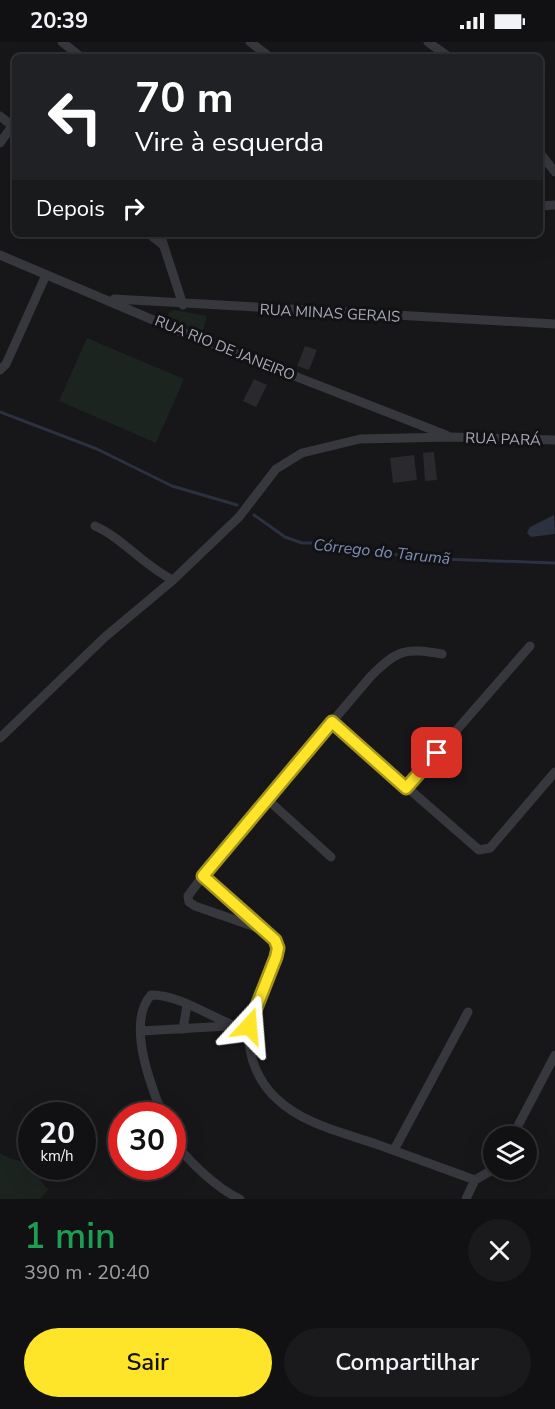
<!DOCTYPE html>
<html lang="pt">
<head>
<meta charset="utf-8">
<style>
	body { margin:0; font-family:"Nunito Sans",sans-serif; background:#1a191c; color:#f1f3f6; height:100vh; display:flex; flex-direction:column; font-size:22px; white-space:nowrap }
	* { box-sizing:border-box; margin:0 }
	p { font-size:20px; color:#9c9da0 }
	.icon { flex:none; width:33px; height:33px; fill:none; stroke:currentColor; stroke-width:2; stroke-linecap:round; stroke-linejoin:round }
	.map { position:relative; height:1157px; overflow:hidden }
	.drawer { display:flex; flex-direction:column; background:#111013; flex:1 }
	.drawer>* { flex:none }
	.banner { position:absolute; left:12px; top:12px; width:531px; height:183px; border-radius:9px; box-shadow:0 6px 24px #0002,0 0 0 2px #303033; background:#202124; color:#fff; overflow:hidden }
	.controls { position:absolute; left:483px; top:1084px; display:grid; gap:12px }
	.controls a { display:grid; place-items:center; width:54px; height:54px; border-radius:50%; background:#111013; box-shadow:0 6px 24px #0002,0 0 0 2px #303033; font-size:30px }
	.speed { position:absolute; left:18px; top:1060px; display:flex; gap:12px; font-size:30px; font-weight:700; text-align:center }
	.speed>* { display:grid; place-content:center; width:78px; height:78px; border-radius:50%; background:#111013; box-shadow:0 6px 24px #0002,0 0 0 2px #303033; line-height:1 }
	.speed small { font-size:15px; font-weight:400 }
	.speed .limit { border:9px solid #d22; background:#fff; color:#111 }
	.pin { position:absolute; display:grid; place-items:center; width:51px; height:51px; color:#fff; margin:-26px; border-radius:12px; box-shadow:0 3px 9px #0006 }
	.me { position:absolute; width:66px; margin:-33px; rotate:19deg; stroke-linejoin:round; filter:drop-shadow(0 0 4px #0008) }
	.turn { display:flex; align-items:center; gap:21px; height:126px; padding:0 24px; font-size:27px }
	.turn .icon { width:78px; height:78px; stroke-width:2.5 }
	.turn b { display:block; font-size:42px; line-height:51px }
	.then { display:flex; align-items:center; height:57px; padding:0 24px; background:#0003; gap:12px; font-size:22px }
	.round { display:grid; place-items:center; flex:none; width:63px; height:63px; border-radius:32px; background:#1a191c }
	.head { display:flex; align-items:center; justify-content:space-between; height:102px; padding:0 24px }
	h1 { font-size:36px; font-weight:600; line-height:45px; color:#1e9e55 }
	.primary-button { display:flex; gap:12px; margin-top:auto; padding:12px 24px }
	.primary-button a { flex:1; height:69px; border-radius:36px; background:#fee529; color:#111; font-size:24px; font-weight:600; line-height:69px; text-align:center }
	.primary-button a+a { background:#1a191c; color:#f1f3f6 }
	.status { display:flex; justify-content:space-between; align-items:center; height:42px; padding:0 30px; background:#111013; direction:ltr }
	.status svg { height:16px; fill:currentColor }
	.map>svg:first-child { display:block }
	.green { fill:#1c241f }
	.water { fill:#2b313e }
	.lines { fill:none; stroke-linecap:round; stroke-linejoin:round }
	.stream { stroke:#2b313e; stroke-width:3 }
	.building { fill:#2a292d }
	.minor { stroke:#37373e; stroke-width:9 }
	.route-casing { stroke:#a5951b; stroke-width:15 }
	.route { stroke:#fee529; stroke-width:10 }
	.labels { text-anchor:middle; stroke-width:6; stroke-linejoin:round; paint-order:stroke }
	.street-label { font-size:15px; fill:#a7a9b9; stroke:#121114 }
	.water-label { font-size:16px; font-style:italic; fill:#7c8eb7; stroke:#121114 }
</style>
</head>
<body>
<div class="status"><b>20:39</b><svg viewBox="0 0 49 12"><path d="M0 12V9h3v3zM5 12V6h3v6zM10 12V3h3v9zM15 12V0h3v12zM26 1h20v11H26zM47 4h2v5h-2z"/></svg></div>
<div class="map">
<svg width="555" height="1157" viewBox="0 0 555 1157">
	<rect width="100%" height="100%" fill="#171619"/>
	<path class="green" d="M174 268 207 274 203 289 167 278 169 270Z
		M87 296 184 337 156 401 59 359Z
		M0 1111C9 1118 17 1116 26 1122 35 1129 41 1139 48 1148L40 1157H0Z"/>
	<path class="water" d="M554 473 555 492 531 495 527 491 530 485Z"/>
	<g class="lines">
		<path class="stream" d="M0 370 97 407 172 444 237 463
			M254 473 285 495 302 501H331L414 516 555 521"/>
	</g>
	<path class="building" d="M305 304 317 308 309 328 297 324Z
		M254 337 267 343 256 365 243 359Z
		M434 410 437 438 425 439 423 411Z
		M414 413 417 438 393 441 390 416Z"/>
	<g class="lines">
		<path class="minor" d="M62 0 81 15
			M250 0 270 15
			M428 0 449 15
			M0 74 15 86
			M0 101 12 84
			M540 111 555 130
			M540 164 555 163
			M149 192 163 203
			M160 192 183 263
			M0 213 179 289 446 393
			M114 257 555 282
			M0 328 6 322 46 233
			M95 484C124 497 144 524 173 538
			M332 680 479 808 490 806 555 730
			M0 696 105 595 173 538 239 475 276 427 302 411 360 397 451 395 555 398
			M406 746 530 604
			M268 758 331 815
			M203 834 275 898 278 906 276 915C266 937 251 963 249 987 247 1013 258 1040 277 1057 303 1082 344 1091 376 1102 409 1114 442 1126 475 1138
			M264 888 195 864 189 860 188 854 213 820 371 634C398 607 405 606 442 612
			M183 987 187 963
			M141 989 228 984
			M163 1074C151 1044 126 981 151 953 181 952 219 981 249 989
			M172 1094C183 1116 218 1147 240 1157
			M512 1095 555 1013
			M394 1108 468 970
			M466 1157 475 1138 494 1127"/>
	</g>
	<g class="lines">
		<g class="route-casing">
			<path id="route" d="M249 984 276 915 278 906 275 898 203 834 332 680 406 746 437 711"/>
		</g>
		<use href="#route" class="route"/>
	</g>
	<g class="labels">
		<g class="street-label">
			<text transform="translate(330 271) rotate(3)" y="5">RUA MINAS GERAIS</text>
			<text transform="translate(225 306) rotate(22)" y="5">RUA RIO DE JANEIRO</text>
			<text transform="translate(503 397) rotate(2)" y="5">RUA PARÁ</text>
		</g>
		<g class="water-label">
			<text transform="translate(382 509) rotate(6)" y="6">Córrego do Tarumã</text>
		</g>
	</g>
</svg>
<div class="controls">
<a><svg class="icon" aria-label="layers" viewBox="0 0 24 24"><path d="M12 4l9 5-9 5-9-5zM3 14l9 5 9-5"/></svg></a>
</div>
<div class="speed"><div>20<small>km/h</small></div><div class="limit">30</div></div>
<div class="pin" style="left:437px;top:711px;background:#d93025"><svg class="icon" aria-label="arrive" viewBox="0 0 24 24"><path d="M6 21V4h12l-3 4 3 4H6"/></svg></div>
<svg class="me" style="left:249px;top:984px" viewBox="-20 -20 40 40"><path d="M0-17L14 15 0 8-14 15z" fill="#fee529" stroke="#fff" stroke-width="4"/></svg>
<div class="banner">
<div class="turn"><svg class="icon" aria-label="left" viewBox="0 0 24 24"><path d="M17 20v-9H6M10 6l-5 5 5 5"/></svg><div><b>70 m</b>Vire à esquerda</div></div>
<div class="then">Depois<svg class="icon" aria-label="right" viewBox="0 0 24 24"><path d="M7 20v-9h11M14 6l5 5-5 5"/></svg></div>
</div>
</div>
<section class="drawer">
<div class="head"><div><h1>1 min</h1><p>390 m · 20:40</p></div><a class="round"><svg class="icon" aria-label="close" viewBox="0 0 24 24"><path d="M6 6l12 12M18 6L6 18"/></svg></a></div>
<div class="primary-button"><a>Sair</a><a>Compartilhar</a></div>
</section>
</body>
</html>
